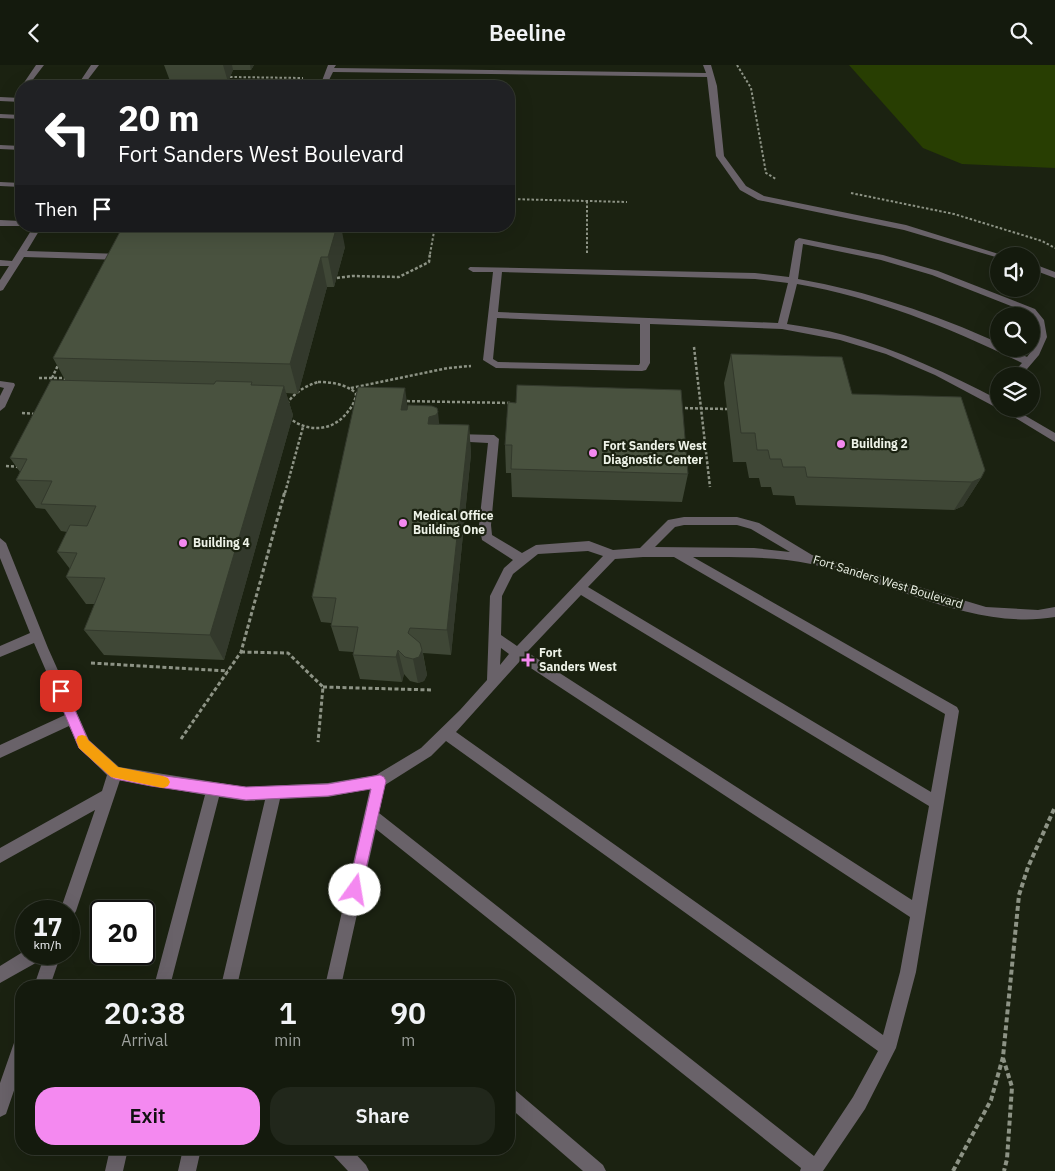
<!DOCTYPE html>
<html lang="en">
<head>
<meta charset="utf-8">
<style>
	body { margin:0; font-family:"IBM Plex Sans",sans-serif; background:#21271b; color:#f1f3f6; height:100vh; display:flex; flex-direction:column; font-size:19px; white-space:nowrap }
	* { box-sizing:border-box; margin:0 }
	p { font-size:16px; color:#9da19d }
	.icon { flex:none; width:28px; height:28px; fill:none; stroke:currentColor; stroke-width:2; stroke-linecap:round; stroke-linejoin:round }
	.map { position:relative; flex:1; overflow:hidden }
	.drawer { position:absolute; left:15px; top:915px; width:500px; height:175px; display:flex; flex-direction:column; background:#141a0d; border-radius:20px; box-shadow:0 5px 20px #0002,0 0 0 1px #33382e }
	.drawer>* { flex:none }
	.banner { position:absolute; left:15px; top:15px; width:500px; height:152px; border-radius:20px; box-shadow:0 5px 20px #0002,0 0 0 1px #33382e; background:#202124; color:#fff; overflow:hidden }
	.buttons { position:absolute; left:990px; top:182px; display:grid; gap:10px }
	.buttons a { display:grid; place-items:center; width:50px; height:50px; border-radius:50%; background:#141a0d; box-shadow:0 5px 20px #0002,0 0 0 1px #33382e; font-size:25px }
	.speed { position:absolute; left:15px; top:835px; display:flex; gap:10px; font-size:25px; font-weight:700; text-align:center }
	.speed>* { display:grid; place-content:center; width:65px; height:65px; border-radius:50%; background:#141a0d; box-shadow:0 5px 20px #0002,0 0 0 1px #33382e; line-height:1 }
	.speed small { font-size:12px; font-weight:400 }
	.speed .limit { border:2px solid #111; border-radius:8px; background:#fff; color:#111 }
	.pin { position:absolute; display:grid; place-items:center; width:42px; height:42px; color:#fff; margin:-21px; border-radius:10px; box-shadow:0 2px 8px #0006 }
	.me { position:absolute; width:55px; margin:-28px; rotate:13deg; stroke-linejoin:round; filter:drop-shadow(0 0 4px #0008) }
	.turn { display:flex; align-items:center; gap:18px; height:105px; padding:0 20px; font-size:22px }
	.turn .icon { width:65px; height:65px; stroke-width:2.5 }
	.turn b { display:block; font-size:35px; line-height:42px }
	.then { display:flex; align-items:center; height:48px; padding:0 20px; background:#0003; gap:10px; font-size:19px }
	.eta { display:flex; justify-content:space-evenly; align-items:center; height:85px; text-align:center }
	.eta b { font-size:30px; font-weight:600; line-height:35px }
	.action { display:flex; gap:10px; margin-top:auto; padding:10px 20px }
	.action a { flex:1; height:58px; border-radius:20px; background:#f489f0; color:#111; font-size:20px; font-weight:600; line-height:58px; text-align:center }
	.action a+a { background:#21271b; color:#f1f3f6 }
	header { display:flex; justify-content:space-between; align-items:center; height:65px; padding:0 20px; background:#141a0d; font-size:22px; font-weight:600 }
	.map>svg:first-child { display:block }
	.green { fill:#283e02 }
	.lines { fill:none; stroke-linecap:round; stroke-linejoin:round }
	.path-far3 { stroke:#8d9385; stroke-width:2; stroke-dasharray:2.5 2; stroke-linecap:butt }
	.path-far2 { stroke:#8d9385; stroke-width:2.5; stroke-dasharray:3 2; stroke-linecap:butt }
	.path-far1 { stroke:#8d9385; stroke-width:3; stroke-dasharray:4 2.5; stroke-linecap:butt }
	.path { stroke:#8d9385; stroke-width:4; stroke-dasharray:5 3; stroke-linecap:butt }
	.service { fill:#696269; fill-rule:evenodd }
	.wall { fill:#3f4736 }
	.shaded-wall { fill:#33392c }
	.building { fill:#49523f; stroke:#33392c }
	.route { fill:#f489f0; stroke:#9f599c }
	.slow { fill:#f59e0b }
	.poi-dot { fill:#f489f0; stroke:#1b2211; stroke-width:2 }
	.labels { text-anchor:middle; stroke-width:4.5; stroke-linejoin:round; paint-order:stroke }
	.poi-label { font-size:12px; font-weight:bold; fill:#edf2e7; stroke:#1b2211; text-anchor:start }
	.street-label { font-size:12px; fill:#edf2e7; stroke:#1b2211 }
</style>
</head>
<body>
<header><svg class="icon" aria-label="back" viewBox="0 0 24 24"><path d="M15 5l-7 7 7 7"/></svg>Beeline<svg class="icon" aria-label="search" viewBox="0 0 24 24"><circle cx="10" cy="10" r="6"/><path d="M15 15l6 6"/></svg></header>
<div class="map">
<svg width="1055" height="1106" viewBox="0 0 1055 1106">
	<rect width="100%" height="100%" fill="#1b2211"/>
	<path class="green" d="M849 0H1055V103L962 99 923 83Z"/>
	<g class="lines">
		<path class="path-far3" d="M737 0 751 23 766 108 776 114
			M230 12 303 13
			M242 21 246 13
			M851 128 954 149 1042 176 1055 183
			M509 134 627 137
			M587 136V188
			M430 189 435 161"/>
		<path class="path-far2" d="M337 213 352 211 399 212 429 197 430 188
			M694 282 710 422
			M39 313H63L68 315
			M52 313 59 298
			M318 317C332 317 345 319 356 328 356 336 351 343 346 349 328 370 300 366 283 347 289 331 302 322 318 317Z
			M351 323 448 303 471 301
			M402 336 511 338
			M680 343 727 344
			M22 348 36 349
			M6 401 20 402
			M285 428 303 362"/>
		<path class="path-far1" d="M241 587 288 588 323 622 318 677
			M91 598 228 606
			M323 622 432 625
			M181 674 241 587 285 426"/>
		<path class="path" d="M1003 993 1012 1022 1007 1094 1004 1106
			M953 1106 991 1035 1003 992 1019 830 1028 802 1055 742"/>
		<path class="service" d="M36 0H44L28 21 21 22Z
			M91 0H99L83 21H77Z
			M328 0H336L334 3 706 8 703 0H711L717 21 724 91 746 121 764 131 906 160 1005 191H999V193L904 165 758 135 740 125 716 91 707 12 333 7 326 21H320Z
			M0 32 21 33V37L0 36Z
			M0 49 21 50V54L0 53Z
			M0 80 21 81V85L0 84Z
			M0 117 21 118V122L0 121Z
			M0 155 21 156 22 161H0Z
			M34 161H42L27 186 122 189 126 192 122 195 24 192 3 225 0 226V215L9 201H0V195L12 196Z
			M799 173 883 190 938 206 1035 244 1044 255 1047 272 1039 290 1021 311H1010L1022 298C950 263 877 233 797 219L787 259C806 262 826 265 844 270 899 285 949 309 999 335V344L935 310 886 289 840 275 782 264 650 259V298L646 305 642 306 496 303 483 295 493 207H473L468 204 470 202 755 208 789 212 795 176ZM803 179 881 195 932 210 1029 248C1041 263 1039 277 1027 292L1010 284H999V278C934 249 868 226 798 214ZM502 207 755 214 788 218 778 258 498 247ZM497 253 640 259V298L639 300 498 297 493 294Z
			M1031 198 1055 207V213L1031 204Z
			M0 316 14 318 15 320 5 342 0 346V331L4 323 0 322Z
			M1001 344H1014L1055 368V377Z
			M455 369 494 370 499 374 491 460 492 470 522 488 536 480 589 476 613 485 640 483 668 455 684 452H737L759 458 812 490 986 542 1038 545 1055 542V552C974 566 889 516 811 499 773 491 732 492 693 492L957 642 959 646 916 907 896 983 865 1044 823 1106H800L801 1103 376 764 341 921H325L370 724 328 732 280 734 237 921H221L265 735 246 736 219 732 170 921H154L205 730 120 715 76 846 73 851 69 853V846H60L95 745 0 798V783L102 726 107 710 79 683 69 661 0 693V680L65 650 34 578 0 592V581L30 568 0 493V473L6 478 48 583 89 675 119 702 246 722 328 718 376 710 421 683 460 645 487 615 490 531 504 503 513 495 482 475 479 460 488 378 451 376 450 373 451 370ZM684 460H737L751 464 790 487 754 483 655 482 675 462ZM588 486 603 491 517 581 501 570 502 531 513 509 538 489ZM643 492H674L945 649 931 727 588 522 615 494ZM581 530 929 741 912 835 527 587ZM501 583 509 589 500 600ZM520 596 910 852 900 907 883 970 456 667ZM446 676 878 986 853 1032 814 1091 379 748 385 720 431 691Z
			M26 885V889H43L41 895 0 918V901Z
			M45 889H61L50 921H34Z
			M21 973V1005L6 1049 0 1052V1018L15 975Z
			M509 1023 515 1025 603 1100 606 1106H583L509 1042Z
			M110 1084H128L123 1106H105Z
			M183 1084H201L196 1106H178Z
			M330 1084H351L366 1100 369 1106H348L333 1090Z"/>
	</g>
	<path class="wall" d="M164 0H254L251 5H233L228 17 170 16Z
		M345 182 334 222H327L298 329 286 328 293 350 224 595 104 590 84 565 95 539H86L66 512 70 504 57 487 67 467 61 466 45 444 36 443 16 415 20 407 10 393 65 315 53 293Z
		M731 289 981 413 963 441 954 445 796 440 794 431 773 430 771 422H761L759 413H749L746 397H733L724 318Z
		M508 337 688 409 682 437 512 432 511 408H506L505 380Z
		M407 342 439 359 469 360 471 389 451 590 423 588 427 610 424 616 418 618 410 616 404 609 402 617 360 614 353 590V587L339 586 331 561V558L321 557 312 532Z"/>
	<path class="shaded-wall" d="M223 0H232L233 5 228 17Z
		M250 0H254L251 5Z
		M337 161H341L345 182 334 222 328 192Z
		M321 192 327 222 298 329 290 299Z
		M284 321 293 350 224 595 210 570Z
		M405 323 409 352 401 345Z
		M438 347 441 376 428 359 429 352Z
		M469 360 471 389 451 590 447 565Z
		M981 413 963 441 954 445 972 417Z
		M398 585 404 609 402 617 396 592Z
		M422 585 427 610 424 616 418 618 413 594Z"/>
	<path class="building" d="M123 161H337L328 192H321L290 299 53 293Z
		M731 289 842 292 852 329 961 332 985 405 981 413 972 417 807 412 805 402H783L781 394H770L768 385H757L755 368H741Z
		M51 315 214 319 216 316 252 317 251 320 284 321 210 570 84 565 105 513 66 512 77 488 57 487 70 460 87 461 96 441 41 439 52 416 16 415 27 394 10 393Z
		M517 320 681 325 688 409 511 404 512 380H505L508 337 516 338Z
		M358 322 405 323 401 345H407L408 340 432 341 437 343 438 347 436 350 429 352 428 359 469 360 447 565 410 563 408 568 420 578 422 585 419 592 413 594 405 592 398 585 396 592 353 590 358 562 331 561 336 533 312 532Z"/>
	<path class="route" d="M61 621 65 622 88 675 118 703 151 709 246 722 328 719 380 710 384 712 386 716 360 830 355 832 350 830 348 825 371 724 328 731 246 735 151 721 115 714 111 712 79 683 55 626 56 622Z"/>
	<path class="slow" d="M82 670 86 671 88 675 118 702 163 711 168 713 170 717 168 721 163 723 111 712 79 683 76 675 78 671Z"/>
	<g class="poi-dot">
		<circle cx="841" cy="379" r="5"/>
		<circle cx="593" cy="388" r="5"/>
		<circle cx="403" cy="458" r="5"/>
		<circle cx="183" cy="478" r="5"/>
		<path d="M525.5 587.5h5v5h5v5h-5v5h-5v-5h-5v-5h5z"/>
	</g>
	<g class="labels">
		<g class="poi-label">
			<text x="851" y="383">Building 2</text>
			<text x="603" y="385">Fort Sanders West<tspan x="603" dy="14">Diagnostic Center</tspan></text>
			<text x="413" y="455">Medical Office<tspan x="413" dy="14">Building One</tspan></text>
			<text x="193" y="482">Building 4</text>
			<text x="539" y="592">Fort<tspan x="539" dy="14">Sanders West</tspan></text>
		</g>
		<g class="street-label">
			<text transform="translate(888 517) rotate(17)" y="4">Fort Sanders West Boulevard</text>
		</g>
	</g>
</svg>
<div class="buttons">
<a><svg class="icon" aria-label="sound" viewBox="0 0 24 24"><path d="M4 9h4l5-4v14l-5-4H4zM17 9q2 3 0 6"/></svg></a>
<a><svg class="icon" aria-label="search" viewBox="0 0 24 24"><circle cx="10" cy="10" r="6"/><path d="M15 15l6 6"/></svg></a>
<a><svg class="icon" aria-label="layers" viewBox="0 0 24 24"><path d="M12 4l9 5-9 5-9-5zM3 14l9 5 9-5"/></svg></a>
</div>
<div class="speed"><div>17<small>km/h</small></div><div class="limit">20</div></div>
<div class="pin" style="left:61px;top:626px;background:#d93025"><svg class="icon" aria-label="arrive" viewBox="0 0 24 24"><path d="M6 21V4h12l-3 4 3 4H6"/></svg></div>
<svg class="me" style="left:355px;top:825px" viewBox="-20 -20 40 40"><circle r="19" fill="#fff"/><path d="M0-13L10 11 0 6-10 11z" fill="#f489f0"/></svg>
<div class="banner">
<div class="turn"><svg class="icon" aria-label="left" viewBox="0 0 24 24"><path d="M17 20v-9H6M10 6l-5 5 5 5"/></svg><div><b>20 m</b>Fort Sanders West Boulevard</div></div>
<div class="then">Then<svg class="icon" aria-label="arrive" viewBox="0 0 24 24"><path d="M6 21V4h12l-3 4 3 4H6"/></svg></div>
</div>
<section class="drawer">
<div class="eta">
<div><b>20:38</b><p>Arrival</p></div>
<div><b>1</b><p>min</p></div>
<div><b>90</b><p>m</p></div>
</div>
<div class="action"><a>Exit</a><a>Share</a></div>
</section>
</div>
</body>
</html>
